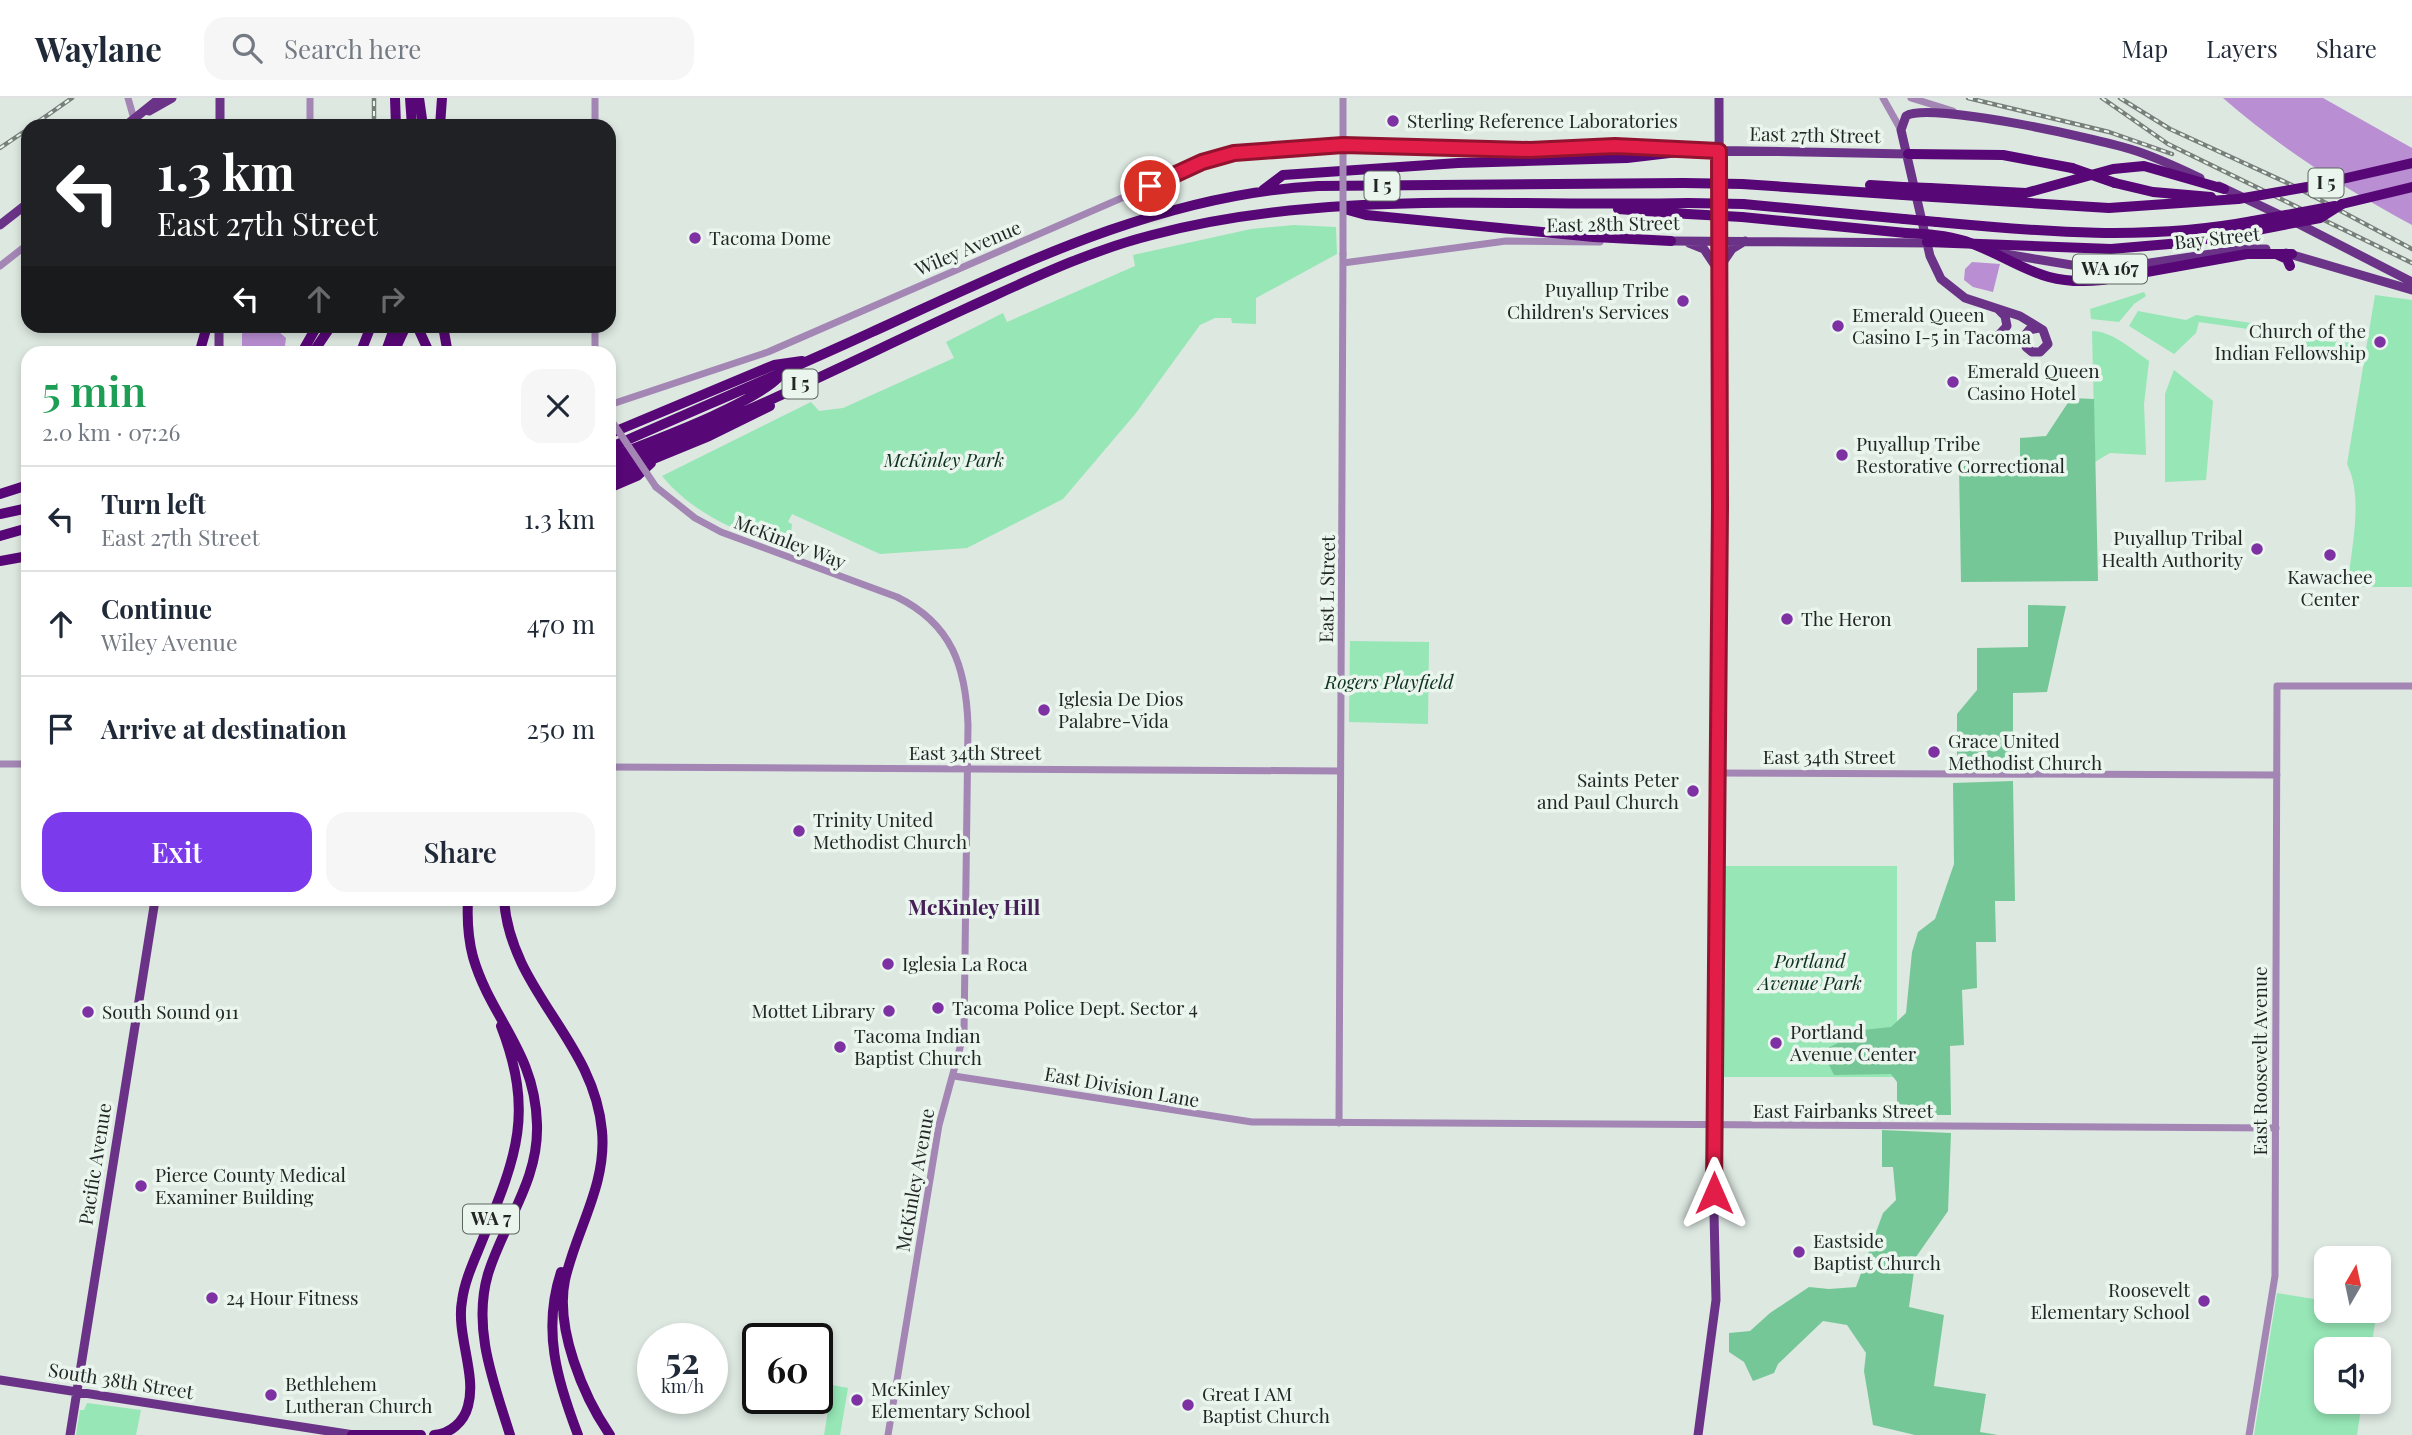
<!DOCTYPE html>
<html lang="en">
<head>
<meta charset="utf-8">
<style>
	body { margin:0; font-family:"Playfair Display",serif; background:#f6f6f7; color:#1f2937; height:100vh; display:flex; flex-direction:column; font-size:26px; white-space:nowrap }
	* { box-sizing:border-box; margin:0 }
	p { font-size:23px; color:#747a83 }
	.icon { flex:none; width:38px; height:38px; fill:none; stroke:currentColor; stroke-width:2; stroke-linecap:round; stroke-linejoin:round }
	.map { position:relative; flex:1; overflow:hidden }
	.drawer { position:absolute; left:21px; top:248px; width:595px; height:560px; display:flex; flex-direction:column; background:#fff; border-radius:21px; box-shadow:0 4px 10px #0003 }
	.drawer>* { flex:none }
	.top-card { position:absolute; left:21px; top:21px; width:595px; height:214px; border-radius:21px; box-shadow:0 4px 10px #0003; background:#202124; color:#fff; overflow:hidden }
	.needle { width:46px; rotate:9deg }
	.buttons { position:absolute; left:2314px; top:1148px; display:grid; gap:14px }
	.buttons a { display:grid; place-items:center; width:77px; height:77px; border-radius:14px; background:#fff; box-shadow:0 4px 10px #0003; font-size:35px }
	.speed { position:absolute; left:637px; top:1225px; display:flex; gap:14px; font-size:35px; font-weight:700; text-align:center }
	.speed>* { display:grid; place-content:center; width:91px; height:91px; border-radius:50%; background:#fff; box-shadow:0 4px 10px #0003; line-height:1 }
	.speed small { font-size:18px; font-weight:400 }
	.speed .limit { border:4px solid #111; border-radius:10px; background:#fff; color:#111 }
	.pin { position:absolute; display:grid; place-items:center; width:60px; height:60px; color:#fff; margin:-30px; border:4px solid #fff; border-radius:50%; box-shadow:0 2px 7px #0007 }
	.me { position:absolute; width:77px; margin:-38px; rotate:0deg; stroke-linejoin:round; filter:drop-shadow(0 0 5px #0008) }
	.turn { display:flex; align-items:center; gap:24px; height:147px; padding:0 21px; font-size:32px }
	.turn .icon { width:91px; height:91px; stroke-width:2.5 }
	.turn b { display:block; font-size:49px; line-height:60px }
	.lanes { display:flex; align-items:center; height:66px; padding:0 21px; background:#0003; justify-content:center; gap:35px; direction:ltr }
	.lanes .off { opacity:.35 }
	.round { display:grid; place-items:center; flex:none; width:74px; height:74px; border-radius:21px; background:#f6f6f7 }
	.overview { display:flex; align-items:center; justify-content:space-between; height:119px; padding:0 21px }
	h1 { font-size:42px; font-weight:600; line-height:52px; color:#1e9e55 }
	.primary-button { display:flex; gap:14px; margin-top:auto; padding:14px 21px }
	.primary-button a { flex:1; height:80px; border-radius:21px; background:#7c3aed; color:#fff; font-size:28px; font-weight:600; line-height:80px; text-align:center }
	.primary-button a+a { background:#f6f6f7; color:#1f2937 }
	ul { padding:0; list-style:none }
	li { display:flex; align-items:center; gap:21px; height:105px; padding:0 21px; border-top:2px solid #e0e1e3 }
	li div { flex:1 }
	li b { display:block; font-size:26px }
	li em { font-style:normal }
	header { display:flex; align-items:center; gap:42px; box-sizing:border-box; height:98px; padding:0 35px; background:#fff; border-bottom:2px solid #e0e1e3 }
	header strong { font-size:33px }
	nav { display:flex; gap:38px; margin-inline-start:auto; font-size:24px }
	.search { width:490px; height:63px; background:#f6f6f7; display:flex; align-items:center; gap:18px; box-sizing:border-box; padding:0 24px; border-radius:21px; color:#747a83; font-size:26px }
	.map>svg:first-child { display:block }
	.green { fill:#96e6b6 }
	.forest { fill:#76c797 }
	.water { fill:#b98ed2 }
	.lines { fill:none; stroke-linecap:round; stroke-linejoin:round }
	.minor { stroke:#a386b4; stroke-width:7 }
	.major { stroke:#6b3387; stroke-width:9 }
	.highway { stroke:#570776; stroke-width:10 }
	.rail-casing { stroke:#787f7b; stroke-width:4.5 }
	.rail { stroke:#eaf5ee; stroke-width:2; stroke-dasharray:5; stroke-linecap:butt }
	.minor-bridge { stroke:#a386b4; stroke-width:7 }
	.highway-bridge { stroke:#570776; stroke-width:10 }
	.route-casing { stroke:#92132f; stroke-width:18 }
	.route { stroke:#e11d48; stroke-width:12 }
	.poi-dot { fill:#7e31a3; stroke:#eaf5ee; stroke-width:2.5 }
	.labels { text-anchor:middle; stroke-width:7; stroke-linejoin:round; paint-order:stroke }
	.shield { fill:#eaf5ee; stroke:#5e6461; stroke-width:2 }
	.shield-label { font-size:18px; font-weight:bold; fill:#222624 }
	.poi-label { font-size:19px; fill:#222624; stroke:#eaf5ee; text-anchor:start }
	.street-label { font-size:19px; fill:#222624; stroke:#eaf5ee }
	.park-label { font-size:19px; font-style:italic; fill:#0e321f; stroke:#eaf5ee }
	.neighbourhood-label { font-size:21px; font-weight:bold; fill:#452157; stroke:#eaf5ee }
</style>
</head>
<body>
<header>
<strong>Waylane</strong>
<div class="search"><svg class="icon" aria-label="search" viewBox="0 0 24 24"><circle cx="10" cy="10" r="6"/><path d="M15 15l6 6"/></svg>Search here</div>
<nav><a>Map</a><a>Layers</a><a>Share</a></nav>
</header>
<div class="map">
<svg width="2412" height="1337" viewBox="0 0 2412 1337">
	<rect width="100%" height="100%" fill="#dde8e1"/>
	<path class="green" d="M1294 127 1336 129 1337 156 1256 200V226L1232 225 1231 220H1215L1200 227 1136 315 1063 401 967 450 880 456 792 416 788 424 792 426 789 453C741 434 696 419 662 378L811 304 819 313 843 310 954 260 946 244 1003 215 1007 224 1135 168 1133 157 1251 131Z
		M2144 194 2146 198 2134 206 2119 224 2091 221 2090 211Z
		M2375 197 2412 202V489H2350L2348 486C2351 450 2364 400 2347 366Z
		M2138 213 2186 222 2196 217 2301 232 2306 241 2352 245 2351 257 2305 249 2297 238 2199 224 2196 235 2174 256 2129 228Z
		M2092 233C2112 233 2133 252 2149 263L2144 306 2146 357 2110 355 2095 364Z
		M2174 272 2213 303 2206 382 2165 384V296Z
		M1350 543 1429 544 1428 626 1349 624Z
		M1723 768H1897V979H1724Z
		M2277 1195 2326 1203V1213H2377L2371 1251H2326V1304H2362L2357 1337H2254Z
		M832 1287 848 1290 840 1337H824Z
		M87 1305 141 1312 136 1337H76L80 1312H84Z"/>
	<path class="forest" d="M2071 300 2094 301 2098 483 1961 484 1959 368 2020 367V340L2046 338Z
		M2028 507 2066 508 2047 594 2013 595V664L1957 663V616L1977 592V550L2028 549Z
		M2013 683 2015 803H1995L1996 844H1976L1977 890 1962 892 1964 947 1950 948 1951 1017H1910V1010L1897 1009V984L1891 976 1834 977 1826 961 1828 950 1863 932 1891 929 1906 915 1912 854 1918 834 1935 821 1954 766 1953 685Z
		M1882 1032 1951 1035 1948 1113 1916 1159 1909 1209 1944 1217 1934 1288 1986 1296 1980 1334 1998 1337H1915L1873 1327 1864 1273 1866 1255 1847 1227 1823 1223 1778 1266 1774 1275 1753 1283 1744 1264 1729 1254V1235L1750 1233 1770 1215 1809 1189 1829 1191 1856 1189 1883 1115 1896 1102 1893 1069H1882Z"/>
	<path class="water" d="M2223 0H2323L2412 50V127C2344 90 2281 51 2223 0Z
		M1972 164 2000 166 1993 194 1973 189 1964 182 1965 171Z
		M246 231 279 234 286 240 284 255H242V236Z"/>
	<g class="lines">
		<path class="minor" d="M128 0 134 21
			M1883 0 1901 32
			M1911 0 1953 13
			M310 28V0
			M595 28V0
			M1343 51V0
			M1343 165 1506 143 1600 144
			M0 168 28 146
			M595 256V228
			M609 307 768 254 1216 59 1343 47 1671 51
			M656 389 695 420 721 434 897 499C952 526 966 569 968 627L964 935 939 1027 888 1337
			M0 666H28
			M609 669 1340 673
			M1718 675 2277 677
			M954 978 1252 1024 2276 1030
			M1339 1025 1343 156
			M2249 1337 2275 1178 2277 588H2412"/>
		<path class="major" d="M149 13 172 0
			M125 28 160 0
			M220 28V0
			M1695 52 1908 56
			M2219 88 2282 118
			M2295 124 2412 184
			M0 127 28 105
			M1671 143 1930 145
			M1689 145 1704 151 1716 169
			M1999 155 2102 172 2245 151H2266
			M2286 155 2412 192
			M1719 170 1732 151 1745 143
			M2039 230 2029 232 2025 237 2026 249 2032 254H2040L2048 246 2043 232 2020 218 1965 200 1941 181 1930 158 1901 32 1906 18C1929 3 2098 41 2130 51 2154 58 2177 69 2200 80
			M1995 241 2007 228 2005 218 1998 211
			M219 256V228
			M0 1282 354 1337
			M70 1337 155 802
			M1698 1337 1716 1202 1713 1072 1720 409 1719 0"/>
		<path class="highway" d="M395 0 396 28
			M410 0 412 28
			M419 0 423 28
			M440 28 442 0
			M1908 56 2003 57 2072 70
			M2115 85 2153 94 2211 99
			M1742 86 1903 97
			M1870 87 1903 89
			M1930 90 2026 95 2113 71 2144 68 2224 91
			M1263 92 1283 77 1458 65 1627 60 1695 52
			M1933 99 2109 110 2238 101
			M1743 106 1904 121
			M2342 106 2412 89
			M1618 111 1688 116
			M1348 112 1366 117 1594 139 1671 143
			M1742 119 1906 135
			M1937 124C2043 134 2148 143 2253 123
			M1927 144 2111 151 2181 145 2247 134
			M2278 157 2287 161 2290 168
			M2102 182 2247 156H2292
			M417 228 430 256
			M443 228 448 256
			M199 256 207 228
			M301 256 317 228
			M312 256 331 228
			M360 256 371 228
			M385 256 395 228
			M393 256 406 228
			M609 336 774 267 802 263
			M609 350C697 311 785 274 872 234 1015 169 1159 96 1318 88L1684 85
			M609 360C650 344 755 306 781 277
			M609 368C731 325 849 264 967 210 1027 183 1088 153 1152 137 1325 91 1511 109 1688 105
			M609 379 709 338 770 308
			M609 390 637 378 651 365
			M0 396 28 387
			M0 416 28 410
			M0 438 28 430
			M0 463 28 458
			M468 802C467 821 468 840 473 859 491 921 535 953 537 1026 539 1083 504 1124 488 1176 472 1231 494 1285 510 1337
			M504 802C511 894 594 942 602 1033 607 1087 576 1132 565 1182 555 1230 583 1298 610 1337
			M561 1174C542 1232 557 1282 578 1337
			M352 1337H421
			M434 1337C450 1336 464 1324 468 1308 477 1277 456 1236 462 1203 465 1180 476 1159 484 1138 517 1057 534 1014 501 928"/>
		<g class="rail-casing">
			<path id="rail" d="M1968 0 2109 34 2172 56
				M2102 0 2168 46 2412 165
				M2120 0 2170 31 2296 89 2412 151
				M32 28 72 0
				M374 28V0
				M0 50 28 31"/>
		</g>
		<use href="#rail" class="rail"/>
		<path class="minor-bridge" d="M1343 156V55
			M609 319 656 389"/>
		<path class="highway-bridge" d="M2072 70 2115 85
			M1684 85 1742 86
			M1903 89 1930 90
			M1903 97 1933 99
			M2238 101 2307 89 2412 65
			M1688 105 1743 106
			M1688 116 1742 119
			M1904 121 1937 124
			M2253 123 2335 108
			M2247 134 2320 120 2342 106
			M1906 135C1926 136 1946 137 1965 143 2019 162 2038 189 2102 182"/>
	</g>
	<g class="lines">
		<g class="route-casing">
			<path id="route" d="M1150 88 1202 64 1234 55 1343 47 1530 52 1615 48 1719 53 1720 408 1714 1095"/>
		</g>
		<use href="#route" class="route"/>
	</g>
	<g class="poi-dot">
		<circle cx="1393" cy="23" r="7"/>
		<circle cx="695" cy="140" r="7"/>
		<circle cx="1683" cy="203" r="7"/>
		<circle cx="1838" cy="228" r="7"/>
		<circle cx="2380" cy="244" r="7"/>
		<circle cx="1953" cy="284" r="7"/>
		<circle cx="1842" cy="357" r="7"/>
		<circle cx="2257" cy="451" r="7"/>
		<circle cx="2330" cy="457" r="7"/>
		<circle cx="1787" cy="521" r="7"/>
		<circle cx="1044" cy="612" r="7"/>
		<circle cx="1934" cy="654" r="7"/>
		<circle cx="1693" cy="693" r="7"/>
		<circle cx="799" cy="733" r="7"/>
		<circle cx="888" cy="866" r="7"/>
		<circle cx="938" cy="910" r="7"/>
		<circle cx="889" cy="913" r="7"/>
		<circle cx="88" cy="914" r="7"/>
		<circle cx="1776" cy="945" r="7"/>
		<circle cx="840" cy="949" r="7"/>
		<circle cx="141" cy="1088" r="7"/>
		<circle cx="1799" cy="1154" r="7"/>
		<circle cx="212" cy="1200" r="7"/>
		<circle cx="2204" cy="1203" r="7"/>
		<circle cx="271" cy="1297" r="7"/>
		<circle cx="857" cy="1302" r="7"/>
		<circle cx="1188" cy="1307" r="7"/>
	</g>
	<g class="labels">
		<g class="shield">
			<rect x="2308.5" y="70.5" width="35" height="29" rx="5"/>
			<rect x="1364.5" y="73.5" width="35" height="29" rx="5"/>
			<rect x="2073" y="156.5" width="74" height="29" rx="5"/>
			<rect x="782.5" y="271.5" width="35" height="29" rx="5"/>
			<rect x="463" y="1106.5" width="56" height="29" rx="5"/>
		</g>
		<g class="shield-label">
			<text x="2326" y="91">I 5</text>
			<text x="1382" y="94">I 5</text>
			<text x="2110" y="177">WA 167</text>
			<text x="800" y="292">I 5</text>
			<text x="491" y="1127">WA 7</text>
		</g>
		<g class="poi-label">
			<text x="1407" y="30">Sterling Reference Laboratories</text>
			<text x="709" y="147">Tacoma Dome</text>
			<text x="1669" y="199" text-anchor="end">Puyallup Tribe<tspan x="1669" dy="22">Children's Services</tspan></text>
			<text x="1852" y="224">Emerald Queen<tspan x="1852" dy="22">Casino I-5 in Tacoma</tspan></text>
			<text x="2366" y="240" text-anchor="end">Church of the<tspan x="2366" dy="22">Indian Fellowship</tspan></text>
			<text x="1967" y="280">Emerald Queen<tspan x="1967" dy="22">Casino Hotel</tspan></text>
			<text x="1856" y="353">Puyallup Tribe<tspan x="1856" dy="22">Restorative Correctional</tspan></text>
			<text x="2243" y="447" text-anchor="end">Puyallup Tribal<tspan x="2243" dy="22">Health Authority</tspan></text>
			<text x="2330" y="486" text-anchor="middle">Kawachee<tspan x="2330" dy="22">Center</tspan></text>
			<text x="1801" y="528">The Heron</text>
			<text x="1058" y="608">Iglesia De Dios<tspan x="1058" dy="22">Palabre-Vida</tspan></text>
			<text x="1948" y="650">Grace United<tspan x="1948" dy="22">Methodist Church</tspan></text>
			<text x="1679" y="689" text-anchor="end">Saints Peter<tspan x="1679" dy="22">and Paul Church</tspan></text>
			<text x="813" y="729">Trinity United<tspan x="813" dy="22">Methodist Church</tspan></text>
			<text x="902" y="873">Iglesia La Roca</text>
			<text x="952" y="917">Tacoma Police Dept. Sector 4</text>
			<text x="875" y="920" text-anchor="end">Mottet Library</text>
			<text x="102" y="921">South Sound 911</text>
			<text x="1790" y="941">Portland<tspan x="1790" dy="22">Avenue Center</tspan></text>
			<text x="854" y="945">Tacoma Indian<tspan x="854" dy="22">Baptist Church</tspan></text>
			<text x="155" y="1084">Pierce County Medical<tspan x="155" dy="22">Examiner Building</tspan></text>
			<text x="1813" y="1150">Eastside<tspan x="1813" dy="22">Baptist Church</tspan></text>
			<text x="2190" y="1199" text-anchor="end">Roosevelt<tspan x="2190" dy="22">Elementary School</tspan></text>
			<text x="226" y="1207">24 Hour Fitness</text>
			<text x="285" y="1293">Bethlehem<tspan x="285" dy="22">Lutheran Church</tspan></text>
			<text x="871" y="1298">McKinley<tspan x="871" dy="22">Elementary School</tspan></text>
			<text x="1202" y="1303">Great I AM<tspan x="1202" dy="22">Baptist Church</tspan></text>
		</g>
		<g class="street-label">
			<text transform="translate(1815 37) rotate(1)" y="7">East 27th Street</text>
			<text transform="translate(1613 126) rotate(-1)" y="7">East 28th Street</text>
			<text transform="translate(2217 140) rotate(-6)" y="7">Bay Street</text>
			<text transform="translate(968 150) rotate(-23)" y="7">Wiley Avenue</text>
			<text transform="translate(790 444) rotate(21)" y="7">McKinley Way</text>
			<text transform="translate(1327 491) rotate(-89)" y="7">East L Street</text>
			<text x="975" y="662">East 34th Street</text>
			<text x="1829" y="666">East 34th Street</text>
			<text transform="translate(2260 963) rotate(-90)" y="7">East Roosevelt Avenue</text>
			<text transform="translate(1122 989) rotate(10)" y="7">East Division Lane</text>
			<text x="1843" y="1020">East Fairbanks Street</text>
			<text transform="translate(95 1066) rotate(-81)" y="7">Pacific Avenue</text>
			<text transform="translate(915 1082) rotate(-80)" y="7">McKinley Avenue</text>
			<text transform="translate(121 1283) rotate(9)" y="7">South 38th Street</text>
		</g>
		<g class="park-label">
			<text x="944" y="369">McKinley Park</text>
			<text x="1389" y="591">Rogers Playfield</text>
			<text x="1810" y="870">Portland<tspan x="1810" dy="22">Avenue Park</tspan></text>
		</g>
		<g class="neighbourhood-label">
			<text x="974" y="817">McKinley Hill</text>
		</g>
	</g>
</svg>
<div class="buttons">
<a><svg class="needle" viewBox="-14 -14 28 28"><path d="M0-13l5 13h-10z" fill="#e53935"/><path d="M0 13l5-13h-10z" fill="#747a83"/></svg></a>
<a><svg class="icon" aria-label="sound" viewBox="0 0 24 24"><path d="M4 9h4l5-4v14l-5-4H4zM17 9q2 3 0 6"/></svg></a>
</div>
<div class="speed"><div>52<small>km/h</small></div><div class="limit">60</div></div>
<div class="pin" style="left:1150px;top:88px;background:#d93025"><svg class="icon" aria-label="arrive" viewBox="0 0 24 24"><path d="M6 21V4h12l-3 4 3 4H6"/></svg></div>
<svg class="me" style="left:1714px;top:1095px" viewBox="-20 -20 40 40"><path d="M0-17L14 15 0 8-14 15z" fill="#e11d48" stroke="#fff" stroke-width="4"/></svg>
<div class="top-card">
<div class="turn"><svg class="icon" aria-label="left" viewBox="0 0 24 24"><path d="M17 20v-9H6M10 6l-5 5 5 5"/></svg><div><b>1.3 km</b>East 27th Street</div></div>
<div class="lanes"><svg class="icon" aria-label="left" viewBox="0 0 24 24"><path d="M17 20v-9H6M10 6l-5 5 5 5"/></svg><svg class="icon off" aria-label="ahead" viewBox="0 0 24 24"><path d="M12 20V5M6 11l6-6 6 6"/></svg><svg class="icon off" aria-label="right" viewBox="0 0 24 24"><path d="M7 20v-9h11M14 6l5 5-5 5"/></svg></div>
</div>
<section class="drawer">
<div class="overview"><div><h1>5 min</h1><p>2.0 km · 07:26</p></div><a class="round"><svg class="icon" aria-label="close" viewBox="0 0 24 24"><path d="M6 6l12 12M18 6L6 18"/></svg></a></div>
<ul>
<li><svg class="icon" aria-label="left" viewBox="0 0 24 24"><path d="M17 20v-9H6M10 6l-5 5 5 5"/></svg><div><b>Turn left</b><p>East 27th Street</p></div><em>1.3 km</em></li>
<li><svg class="icon" aria-label="ahead" viewBox="0 0 24 24"><path d="M12 20V5M6 11l6-6 6 6"/></svg><div><b>Continue</b><p>Wiley Avenue</p></div><em>470 m</em></li>
<li><svg class="icon" aria-label="arrive" viewBox="0 0 24 24"><path d="M6 21V4h12l-3 4 3 4H6"/></svg><div><b>Arrive at destination</b></div><em>250 m</em></li>
</ul>
<div class="primary-button"><a>Exit</a><a>Share</a></div>
</section>
</div>
</body>
</html>
